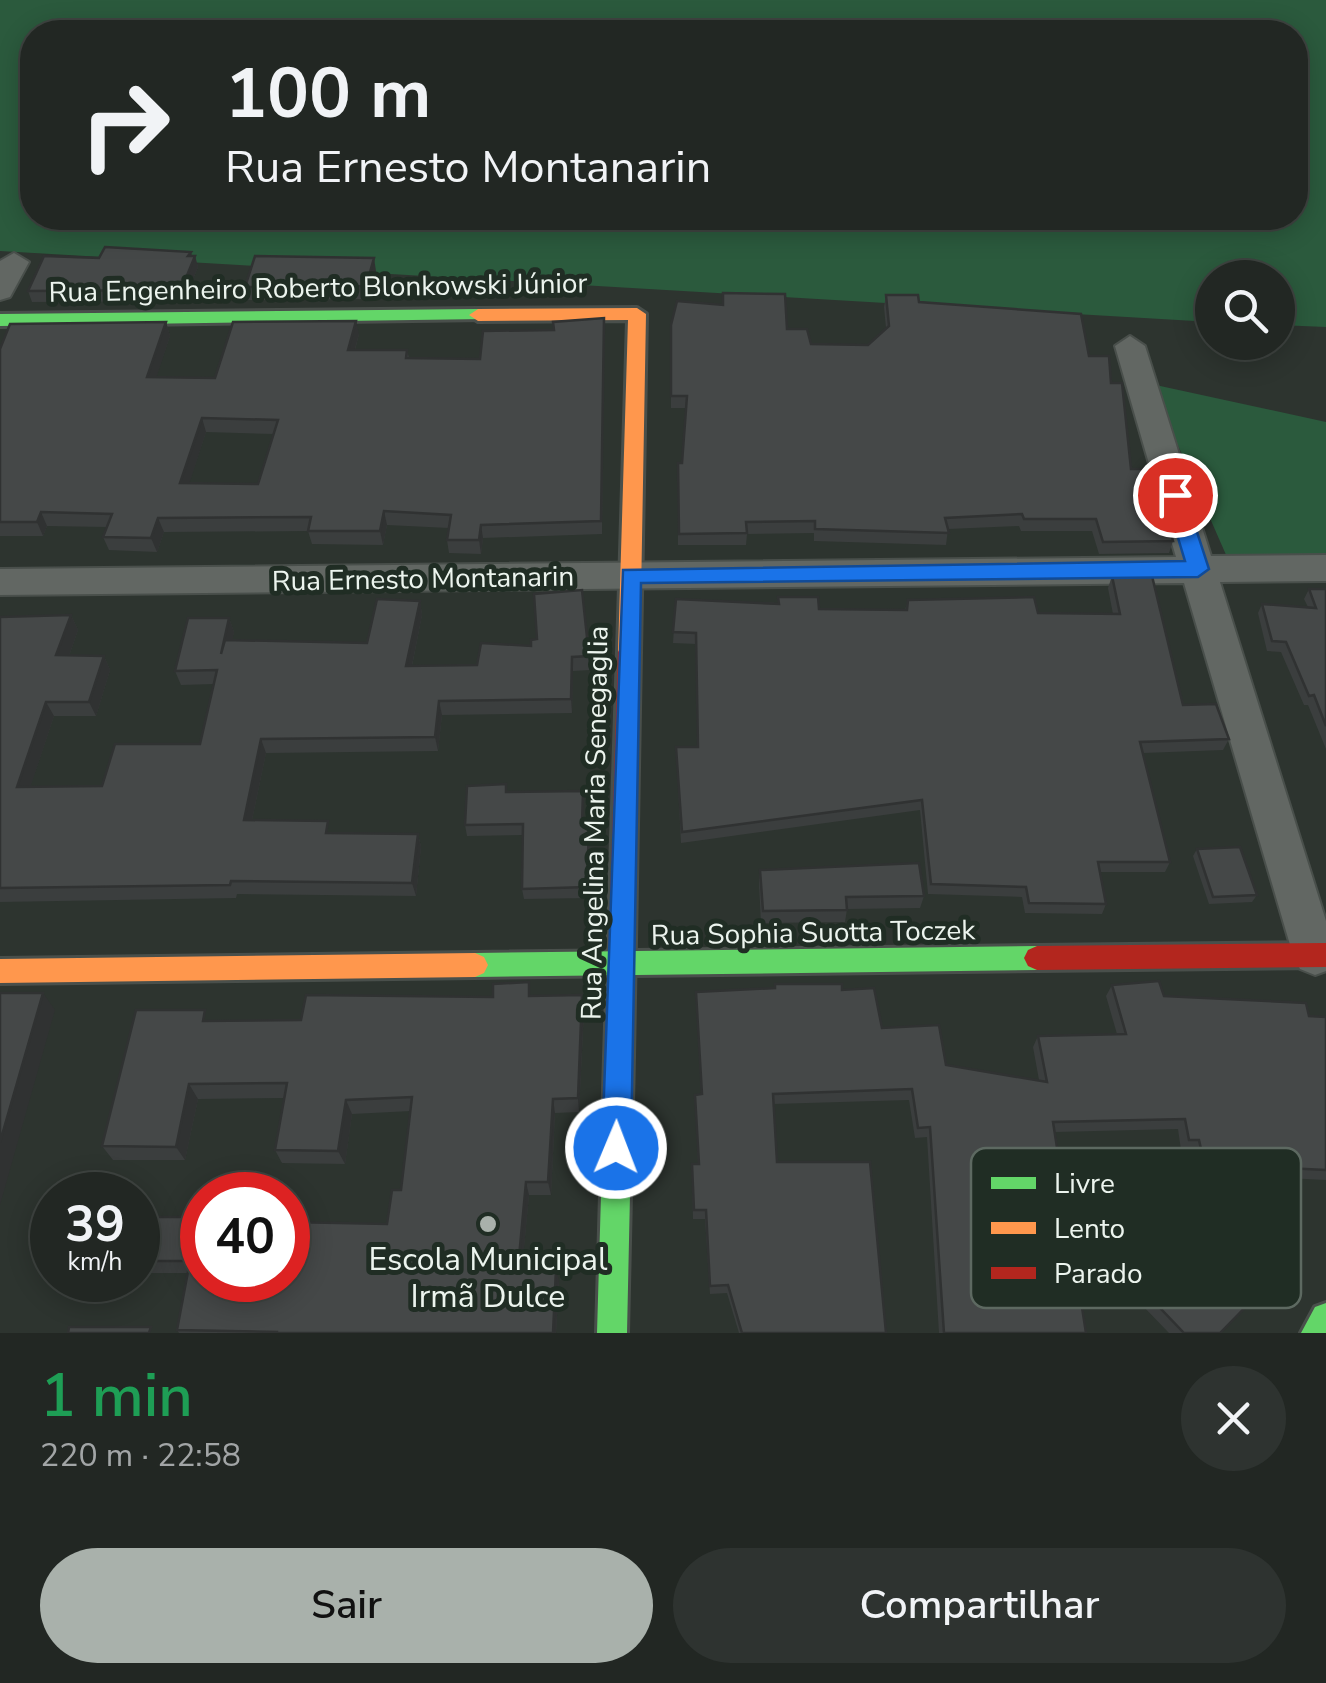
<!DOCTYPE html>
<html lang="pt">
<head>
<meta charset="utf-8">
<style>
	body { margin:0; font-family:"Nunito Sans",sans-serif; background:#2e3330; color:#f1f3f6; height:100vh; display:flex; flex-direction:column; font-size:38px; white-space:nowrap }
	* { box-sizing:border-box; margin:0 }
	p { font-size:32px; color:#a2a5a6 }
	.icon { flex:none; width:55px; height:55px; fill:none; stroke:currentColor; stroke-width:2; stroke-linecap:round; stroke-linejoin:round }
	.map { position:relative; height:1333px; overflow:hidden }
	.side { display:flex; flex-direction:column; background:#222723; flex:1 }
	.side>* { flex:none }
	.banner { position:absolute; left:20px; top:20px; width:1288px; height:210px; border-radius:40px; box-shadow:0 5px 25px #0003,0 0 0 2px #3f4441; background:#222723; color:#f1f3f6; overflow:hidden }
	.controls { position:absolute; left:1195px; top:260px; display:grid; gap:20px }
	.controls a { display:grid; place-items:center; width:100px; height:100px; border-radius:50%; background:#222723; box-shadow:0 5px 25px #0003,0 0 0 2px #3f4441; font-size:50px }
	.speed { position:absolute; left:30px; top:1172px; display:flex; gap:20px; font-size:50px; font-weight:700; text-align:center }
	.speed>* { display:grid; place-content:center; width:130px; height:130px; border-radius:50%; background:#222723; box-shadow:0 5px 25px #0003,0 0 0 2px #3f4441; line-height:1 }
	.speed small { font-size:25px; font-weight:400 }
	.speed .limit { border:15px solid #d22; background:#fff; color:#111 }
	.pin { position:absolute; display:grid; place-items:center; width:85px; height:85px; color:#fff; margin:-42px; border:5px solid #fff; border-radius:50%; box-shadow:0 2px 10px #0007 }
	.me { position:absolute; width:110px; margin:-55px; rotate:1deg; stroke-linejoin:round; filter:drop-shadow(0 0 8px #0008) }
	.turn { display:flex; align-items:center; gap:35px; height:210px; padding:0 40px; font-size:45px }
	.turn .icon { width:130px; height:130px; stroke-width:2.5 }
	.turn b { display:block; font-size:70px; line-height:85px }
	.round { display:grid; place-items:center; flex:none; width:105px; height:105px; border-radius:52px; background:#2e3330 }
	.headline { display:flex; align-items:center; justify-content:space-between; height:170px; padding:0 40px }
	h1 { font-size:60px; font-weight:600; line-height:75px; color:#1e9e55 }
	.action { display:flex; gap:20px; margin-top:auto; padding:20px 40px }
	.action a { flex:1; height:115px; border-radius:60px; background:#a9b1ab; color:#111; font-size:40px; font-weight:600; line-height:115px; text-align:center }
	.action a+a { background:#2e3330; color:#f1f3f6 }
	.map>svg:first-child { display:block }
	.green { fill:#2b5a3d; fill-rule:evenodd }
	.lines { fill:none; stroke-linecap:round; stroke-linejoin:round }
	.street-casing { stroke:#494f4b; stroke-width:4 }
	.fast-casing { stroke:#494f4b; stroke-width:6 }
	.slow-casing { stroke:#494f4b; stroke-width:6 }
	.jam-casing { stroke:#494f4b; stroke-width:6 }
	.street { fill:#626763; fill-rule:evenodd }
	.fast { fill:#63d668; fill-rule:evenodd }
	.slow { fill:#ff974d; fill-rule:evenodd }
	.jam { fill:#b3261e; fill-rule:evenodd }
	.wall { fill:#3b3e3e; fill-rule:evenodd }
	.shaded-wall { fill:#303232 }
	.building { fill:#454848; stroke:#303232; stroke-width:2.5; fill-rule:evenodd }
	.route { fill:#1a73e8; stroke:#114b97; stroke-width:2.5 }
	.poi-dot { fill:#a9b1ab; stroke:#202d24; stroke-width:4 }
	.labels { text-anchor:middle; stroke-width:10; stroke-linejoin:round; paint-order:stroke }
	.street-label { font-size:28px; fill:#ecf4ee; stroke:#202d24 }
	.near-poi-label { font-size:32px; fill:#ecf4ee; stroke:#202d24 }
	.key { fill:#202d24; stroke:#5d6961; stroke-width:2.5 }
	.key-label { font-size:28px; fill:#ecf4ee }
</style>
</head>
<body>
<div class="map">
<svg width="1326" height="1333" viewBox="0 0 1326 1333">
	<rect width="100%" height="100%" fill="#2d342f"/>
	<path class="green" d="M0 0H1326V327L1278 325V278H1212V322L0 251ZM32 32H1295V218H32Z
		M1151 384 1326 422V554L1227 557Z"/>
	<g class="lines">
		<g class="street-casing">
			<path id="street" d="M14 253 29 262 10 297 0 300V261Z
				M1130 336 1145 346 1211 556 1326 555V581L1220 582 1326 921V971L1315 975 1300 969 1293 955 1184 583 0 595V569L1176 557 1115 346Z"/>
		</g>
		<g class="fast-casing">
			<path id="fast" d="M478 309 487 315 484 319 0 326V314Z
				M1037 946 1046 950 1050 958 1046 966 1037 970 475 977 466 973 462 965 466 957 475 953Z
				M619 1044 629 1048 633 1057 627 1333H597L605 1057 609 1048Z
				M1326 1303V1333H1301L1315 1307Z"/>
		</g>
		<g class="slow-casing">
			<path id="slow" d="M637 308 646 314 640 652 637 658H621L618 652 628 320 478 321 469 315 478 309Z
				M475 953 484 957 488 965 484 973 475 977 0 983V959Z"/>
		</g>
		<g class="jam-casing">
			<path id="jam" d="M629 643 637 646 640 652 633 1057 629 1066 619 1070 609 1066 605 1057 618 652 621 646Z
				M1326 943V967L1037 970 1028 966 1024 958 1028 950 1037 946Z"/>
		</g>
		<use href="#street" class="street"/>
		<use href="#fast" class="fast"/>
		<use href="#slow" class="slow"/>
		<use href="#jam" class="jam"/>
	</g>
	<path class="wall" d="M195 256 198 267 184 301 32 302 28 291 99 258Z
		M376 271 369 299 248 300 245 287Z
		M886 295 919 302 1089 356 1111 383 1131 469 1173 541 1169 553 1099 554 1092 531H1021L1019 526 948 529 946 545 814 541V533L747 534 746 545H678V463H682L686 408H671V325L787 329 811 344 868 345 886 328 884 307Z
		M604 318 602 534 483 538 481 554 449 553 447 540 449 528 387 525 383 545 312 544 308 531 164 532 157 552 109 550 103 537 107 527 47 526 43 536H0V349L166 322 170 336 156 377 215 378 359 334 355 350H407L409 358 480 359 554 330ZM206 432 274 434 258 484 189 483Z
		M1112 576 1183 705 1229 739 1223 750 1143 753 1170 862 1165 872H1100L1106 904 1102 914 1025 913 1022 897 928 894 920 810 681 843 676 747H698L696 644 673 643 676 599 778 603V597L819 609 905 610 908 600 1038 613 1113 614 1108 588Z
		M1309 589H1326V749L1308 705H1304L1281 652 1267 651 1258 613 1262 604 1308 607 1304 599Z
		M420 601 422 615 412 666 477 665 589 656 590 670 573 671 572 713 442 715 438 751 266 753 252 820 332 833 418 834 421 847 416 896 237 894 236 898 0 902V617L71 615 78 630 69 656H104L110 670 96 716H54L30 787 102 786 200 744 214 684 181 685 175 671 229 618 234 632 232 640 367 643Z
		M583 791V824L590 835 588 898 524 899 522 889 523 835 467 836 465 825 507 792Z
		M1197 849 1257 895 1252 902 1209 904 1193 856Z
		M760 870 924 896 920 908 847 909 845 922 761 923 759 883Z
		M1112 985 1164 996 1326 1017V1180L1247 1176 1256 1210 1247 1219 1205 1220 1220 1333H1169L1114 1276 1200 1188 1191 1150H1181L1178 1129 1055 1132 1086 1333H939L927 1137 915 1138 909 1100 773 1104 777 1162 886 1333H739L727 1293 710 1294 705 1219H693L692 1174 698 1164 695 1095 701 1094 696 992 842 990 882 1028 946 1065 1039 1080 1033 1047 1038 1036 1117 1034 1106 996Z
		M582 995 584 1010 579 1112 555 1113 551 1195H529L522 1268 559 1281 556 1333H179L177 1330 188 1273H138V1217H199L202 1280 387 1224 401 1190 411 1111 352 1114 345 1164 282 1163 275 1150 284 1098 198 1099 185 1160H113L102 1146 211 1021 301 1020 531 996Z"/>
	<path class="shaded-wall" d="M191 252 193 260 195 256 198 267 184 301 181 290Z
		M374 258 376 271 369 299 366 286Z
		M356 321 359 334 351 363 348 350Z
		M166 322 170 336 152 391 147 377Z
		M202 418 206 432 185 497 180 483Z
		M384 511 387 525 383 545 380 531Z
		M41 512 47 526 43 536 37 522Z
		M158 518 164 532 157 552 151 538Z
		M481 525 483 538 481 554 479 540Z
		M420 601 422 615 409 680 406 666Z
		M71 615 78 630 64 670 56 655Z
		M229 618 234 632 227 669 221 654Z
		M104 656 110 670 96 716 89 702Z
		M572 657 573 671 572 713 571 699Z
		M439 701 442 715 438 751 435 737Z
		M46 702 54 716 26 800 17 787Z
		M261 739 266 753 249 834 244 820Z
		M589 824 590 835 588 898 587 887Z
		M418 834 421 847 416 896 412 883Z
		M43 993 55 1010 0 1205V1142Z
		M582 995 584 1010 579 1112 578 1098Z
		M189 1084 198 1099 185 1160 176 1147Z
		M553 1099 555 1113 551 1195 548 1182Z
		M346 1100 352 1114 345 1164 338 1151Z
		M526 1182 529 1195 521 1280 518 1268Z
		M556 1269 559 1281 556 1333H553Z"/>
	<path class="building" d="M105 247 191 252 188 256H195L181 290 28 291 44 256 99 258Z
		M255 256 374 258 366 286 245 287Z
		M723 293 785 294 787 329H807L811 344 868 345 889 326 886 295H918L919 302 1081 314 1089 356H1109L1111 383H1122L1131 469H1154L1173 541 1103 542 1096 519H1024L1022 514 945 518 949 533 815 529V521L746 522 747 533 679 534 678 463H682L687 396H671V325L677 301 723 305Z
		M604 318 601 521 481 525 479 540H447L451 515 384 511 380 531H308L311 517 158 518 151 538 103 537 112 514 41 512 37 522H0V349L10 324 166 322 147 377 215 378 233 322 356 321 348 350H407L406 358 480 359 483 331 554 330 553 322ZM202 418 278 420 258 484 180 483Z
		M1112 576H1152L1183 705 1216 704 1229 739 1140 742 1170 862H1098L1106 904 1029 903 1026 887 931 884 922 800 682 832 676 747H698L696 633 673 632 676 599 779 604 778 597H818L819 609 907 610 908 600 1034 597 1038 613 1120 614Z
		M1309 589H1326V726L1314 695 1309 696 1286 642 1272 641 1262 604 1316 608Z
		M582 590 589 656 572 657 571 699 439 701 435 737 261 739 244 820 328 821 326 833 418 834 412 883 231 881 230 885 0 888V617L71 615 56 655 104 656 89 702H46L17 787 102 786 115 744H200L217 670 175 671 188 618H229L221 654 225 640 367 643 377 599 420 601 406 666 477 665 481 643 531 646V640L537 639 534 594Z
		M506 784V792L583 791 582 824H589L587 887 522 889 523 824 465 825 467 786Z
		M1240 847 1257 895 1213 897 1197 849Z
		M919 863 924 896 846 897 847 910 763 911 760 870Z
		M1159 981 1164 996 1306 1003 1309 1016 1326 1017V1170L1244 1166 1256 1210 1195 1211 1269 1283 1220 1333H1184L1121 1267 1208 1180 1199 1140H1189L1185 1119 1053 1122 1086 1333H944L930 1127 918 1128 912 1089 773 1094 777 1162H870L886 1333H742L728 1285 710 1286 706 1210H694L692 1164H699L695 1095 702 1094 696 992 775 988V984H842V990L874 988 882 1028 939 1025 946 1065 1047 1082 1038 1036 1126 1034 1112 985Z
		M529 982V996L582 995 578 1098 553 1099 548 1182H526L518 1268 556 1269 553 1333H277V1332L177 1330 190 1261H138V1217H199L200 1211H202V1280H288V1222L387 1224 392 1190H401L412 1097 346 1100 338 1151 275 1150 287 1083 189 1084 176 1147 102 1146 136 1010H205L203 1021 301 1020 306 995 493 997V984Z
		M0 993H43L0 1142Z
		M69 1327H151L149 1333H68Z"/>
	<path class="route" d="M1175 488 1185 495 1209 569 1198 577 641 583 631 1148 626 1159 616 1163 606 1159 602 1148 623 570 1185 561 1165 495Z"/>
	<circle class="poi-dot" cx="488" cy="1224" r="10"/>
	<g class="labels">
		<g class="street-label">
			<text transform="translate(318 287) rotate(-1)" y="10">Rua Engenheiro Roberto Blonkowski Júnior</text>
			<text transform="translate(423 578) rotate(-1)" y="10">Rua Ernesto Montanarin</text>
			<text transform="translate(594 823) rotate(-89)" y="10">Rua Angelina Maria Senegaglia</text>
			<text transform="translate(813 932) rotate(-1)" y="10">Rua Sophia Suotta Toczek</text>
		</g>
		<g class="near-poi-label">
			<text x="488" y="1270">Escola Municipal<tspan x="488" dy="37">Irmã Dulce</tspan></text>
		</g>
	</g>
	<rect x="971" y="1148" width="330" height="160" rx="15" class="key"/>
	<rect x="991" y="1177" width="45" height="12" fill="#63d668"/>
	<rect x="991" y="1222" width="45" height="12" fill="#ff974d"/>
	<rect x="991" y="1267" width="45" height="12" fill="#b3261e"/>
	<g class="key-label">
		<text x="1054" y="1193">Livre</text>
		<text x="1054" y="1238">Lento</text>
		<text x="1054" y="1283">Parado</text>
	</g>
</svg>
<div class="controls">
<a><svg class="icon" aria-label="search" viewBox="0 0 24 24"><circle cx="10" cy="10" r="6"/><path d="M15 15l6 6"/></svg></a>
</div>
<div class="speed"><div>39<small>km/h</small></div><div class="limit">40</div></div>
<div class="pin" style="left:1175px;top:495px;background:#d93025"><svg class="icon" aria-label="arrive" viewBox="0 0 24 24"><path d="M6 21V4h12l-3 4 3 4H6"/></svg></div>
<svg class="me" style="left:616px;top:1148px" viewBox="-20 -20 40 40"><circle r="17" fill="#1a73e8" stroke="#fff" stroke-width="3"/><path d="M0-11L8 9 0 5-8 9z" fill="#fff"/></svg>
<div class="banner">
<div class="turn"><svg class="icon" aria-label="right" viewBox="0 0 24 24"><path d="M7 20v-9h11M14 6l5 5-5 5"/></svg><div><b>100 m</b>Rua Ernesto Montanarin</div></div>
</div>
</div>
<section class="side">
<div class="headline"><div><h1>1 min</h1><p>220 m · 22:58</p></div><a class="round"><svg class="icon" aria-label="close" viewBox="0 0 24 24"><path d="M6 6l12 12M18 6L6 18"/></svg></a></div>
<div class="action"><a>Sair</a><a>Compartilhar</a></div>
</section>
</body>
</html>
